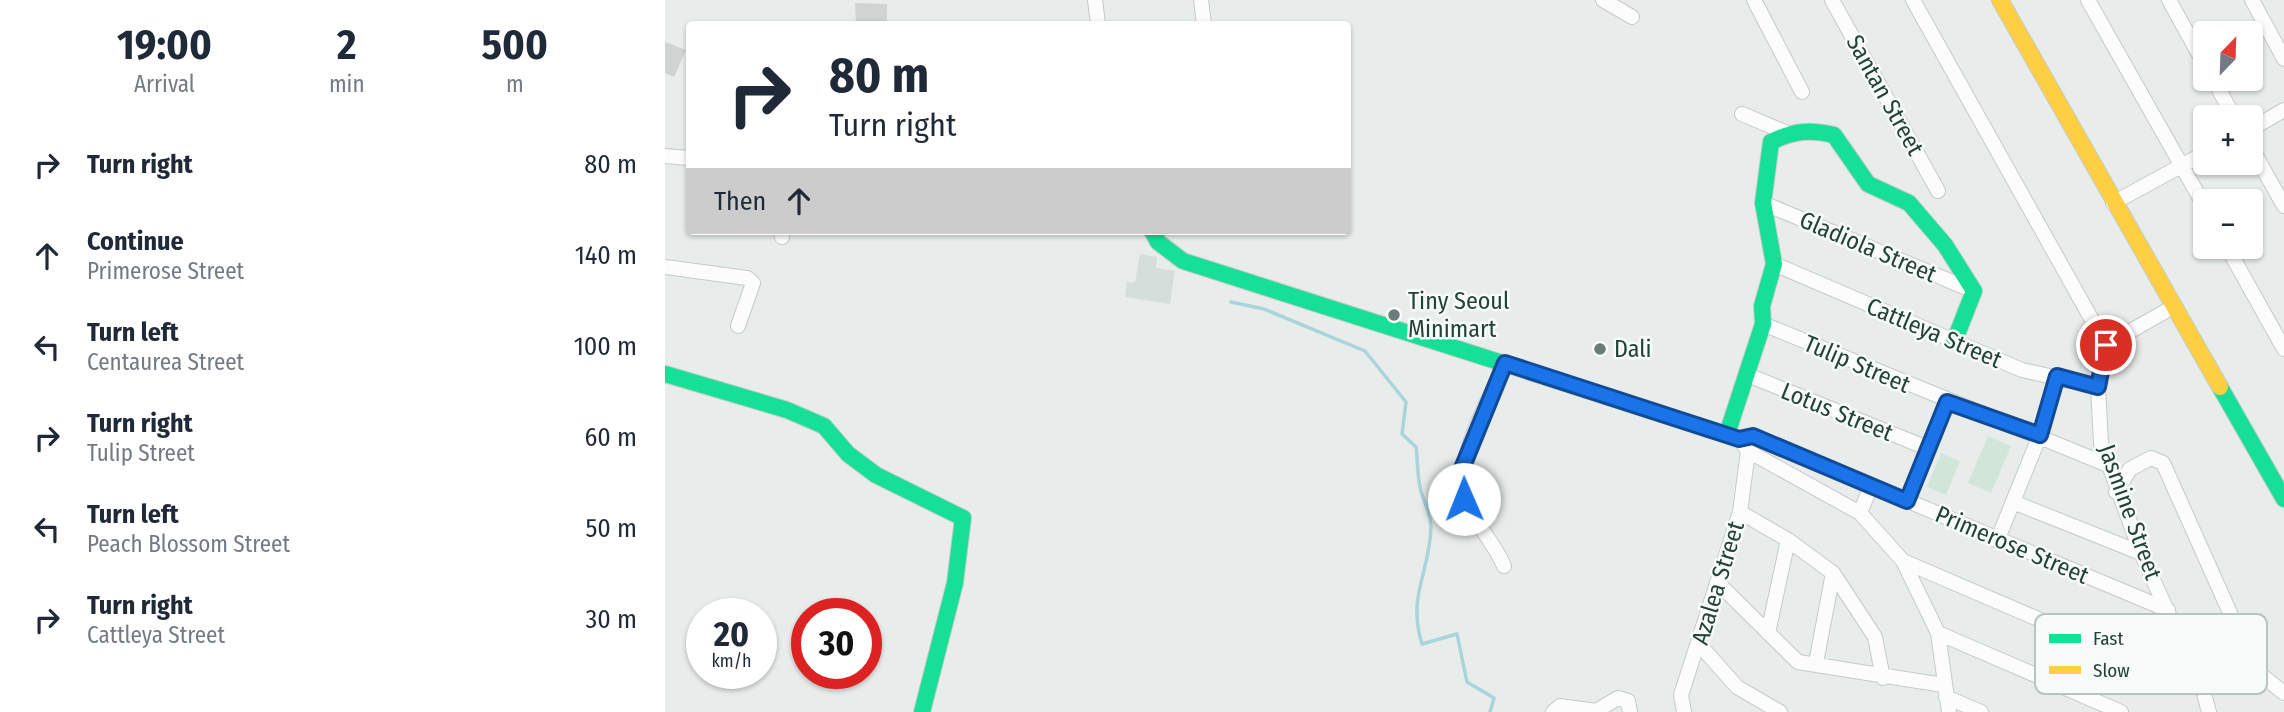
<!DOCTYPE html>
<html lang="en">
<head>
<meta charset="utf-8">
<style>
	body { margin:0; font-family:"Fira Sans Condensed",sans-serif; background:#f6f6f7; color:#1f2937; height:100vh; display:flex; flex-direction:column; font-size:26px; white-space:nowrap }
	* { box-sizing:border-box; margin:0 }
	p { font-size:23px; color:#747a83 }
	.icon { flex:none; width:38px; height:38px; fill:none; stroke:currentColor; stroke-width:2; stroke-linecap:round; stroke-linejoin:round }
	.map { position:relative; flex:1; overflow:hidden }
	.sheet { display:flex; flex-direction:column; background:#fff; width:665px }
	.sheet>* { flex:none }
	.banner { position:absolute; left:21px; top:21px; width:665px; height:214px; border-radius:7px; box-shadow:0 2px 5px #0004; background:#fff; color:#1f2937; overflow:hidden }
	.needle { width:46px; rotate:23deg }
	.controls { position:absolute; left:1528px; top:21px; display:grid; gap:14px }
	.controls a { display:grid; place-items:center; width:70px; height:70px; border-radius:7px; background:#fff; box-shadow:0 2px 5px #0004; font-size:35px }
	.speed { position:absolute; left:21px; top:598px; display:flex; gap:14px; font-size:35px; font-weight:700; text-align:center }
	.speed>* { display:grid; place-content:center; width:91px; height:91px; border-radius:50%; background:#fff; box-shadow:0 2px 5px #0004; line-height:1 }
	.speed small { font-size:18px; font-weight:400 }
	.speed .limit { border:10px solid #d22; background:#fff; color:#111 }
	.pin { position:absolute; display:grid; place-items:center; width:60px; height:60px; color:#fff; margin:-30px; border:4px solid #fff; border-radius:50%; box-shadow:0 2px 7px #0007 }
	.me { position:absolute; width:77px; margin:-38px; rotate:359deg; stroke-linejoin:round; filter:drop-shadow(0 0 5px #0008) }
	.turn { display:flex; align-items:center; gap:24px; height:147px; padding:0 28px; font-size:32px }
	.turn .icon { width:91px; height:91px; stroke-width:2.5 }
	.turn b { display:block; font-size:49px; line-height:60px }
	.then { display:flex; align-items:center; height:66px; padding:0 28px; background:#0003; gap:14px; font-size:26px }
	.eta { display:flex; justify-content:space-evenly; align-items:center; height:119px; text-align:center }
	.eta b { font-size:42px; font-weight:700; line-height:49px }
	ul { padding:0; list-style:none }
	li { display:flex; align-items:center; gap:21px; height:91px; padding:0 28px }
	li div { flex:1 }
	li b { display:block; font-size:26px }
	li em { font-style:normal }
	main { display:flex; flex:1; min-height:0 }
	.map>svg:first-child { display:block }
	.built { fill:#d6dedb }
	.green { fill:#d1e6d8 }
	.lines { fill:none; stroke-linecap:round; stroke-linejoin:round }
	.stream { stroke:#a9d4db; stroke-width:3.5 }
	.building { fill:#cfd4d2 }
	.street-casing { stroke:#c5cac8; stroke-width:16 }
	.fast-casing { stroke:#c3cbc8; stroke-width:18 }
	.slow-casing { stroke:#c3cbc8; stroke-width:18 }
	.street { stroke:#fcfcfc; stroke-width:14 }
	.fast { stroke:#16e098; stroke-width:16 }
	.slow { stroke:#ffcf43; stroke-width:16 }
	.route-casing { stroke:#114b97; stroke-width:18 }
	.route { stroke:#1a73e8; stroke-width:12 }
	.poi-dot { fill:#697e78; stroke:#f7fbf9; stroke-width:2.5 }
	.labels { text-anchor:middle; stroke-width:5; stroke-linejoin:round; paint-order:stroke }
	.street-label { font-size:24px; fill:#24423a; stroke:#f7fbf9 }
	.poi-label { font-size:24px; fill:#24423a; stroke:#f7fbf9; text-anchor:start }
	.key { fill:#f7fbf9; stroke:#b8c4c0; stroke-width:2 }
	.key-label { font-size:19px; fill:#24423a }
</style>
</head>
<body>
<main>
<section class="sheet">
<div class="eta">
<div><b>19:00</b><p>Arrival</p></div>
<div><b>2</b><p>min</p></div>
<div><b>500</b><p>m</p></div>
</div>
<ul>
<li><svg class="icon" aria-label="right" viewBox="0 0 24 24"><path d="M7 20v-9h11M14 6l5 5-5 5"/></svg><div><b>Turn right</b></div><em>80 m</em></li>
<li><svg class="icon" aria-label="ahead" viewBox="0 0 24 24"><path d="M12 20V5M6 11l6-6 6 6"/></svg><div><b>Continue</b><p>Primerose Street</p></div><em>140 m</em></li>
<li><svg class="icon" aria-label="left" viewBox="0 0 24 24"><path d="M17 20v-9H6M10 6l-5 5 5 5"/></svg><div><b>Turn left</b><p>Centaurea Street</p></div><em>100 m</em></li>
<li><svg class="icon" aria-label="right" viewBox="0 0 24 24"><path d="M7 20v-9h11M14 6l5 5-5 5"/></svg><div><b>Turn right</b><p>Tulip Street</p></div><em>60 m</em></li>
<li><svg class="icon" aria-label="left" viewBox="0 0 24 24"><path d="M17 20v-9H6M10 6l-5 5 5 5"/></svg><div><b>Turn left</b><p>Peach Blossom Street</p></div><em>50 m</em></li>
<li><svg class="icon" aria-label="right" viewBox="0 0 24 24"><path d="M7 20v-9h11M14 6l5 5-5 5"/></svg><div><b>Turn right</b><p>Cattleya Street</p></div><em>30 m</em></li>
</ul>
</section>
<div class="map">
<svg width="1619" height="712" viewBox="0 0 1619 712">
	<rect width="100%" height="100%" fill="#e8edeb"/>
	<path class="built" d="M475 254 492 257 491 268 510 271 505 304 460 297 462 282H470Z"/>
	<path class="green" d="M1323 436 1346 446 1326 493 1303 483Z
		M1276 453 1295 461 1281 495 1262 487Z"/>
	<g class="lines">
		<path class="stream" d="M566 302 599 309 700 351 741 402 737 434 751 447C753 461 752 477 756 491 759 502 766 515 766 527 765 573 742 595 757 644L792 634 802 682 829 698 825 712"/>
	</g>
	<path class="building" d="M190 3 222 4V24H191Z
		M0 42 21 50 9 77 0 73Z"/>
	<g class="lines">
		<g class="street-casing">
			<path id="street" d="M430 0 433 24
				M536 0 539 24
				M938 0 967 17
				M1089 0 1137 92
				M1167 0 1273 191
				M1248 0 1441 345
				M1423 0 1540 207
				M1504 0 1540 65
				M1587 0 1619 59
				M1548 79 1569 117
				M1077 114 1122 133
				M1586 129 1619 110
				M1586 147 1619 206
				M0 156 24 158
				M1098 203 1309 291
				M1448 203 1540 153
				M116 231 117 237
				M1562 247 1619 349
				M1109 264 1357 370 1433 387
				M0 267 82 278 88 283 73 326
				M1098 324 1443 465
				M1441 345 1433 387 1436 443 1476 553 1538 690 1544 712
				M1441 345 1508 307
				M1083 375 1262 448
				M1451 492 1465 469 1486 458 1498 463 1591 671 1619 693
				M1242 501 1282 402
				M1348 502 1476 553
				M1075 512 1123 540 1168 573 1210 637 1218 678
				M1195 513 1206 486
				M1332 541 1375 435 1392 376
				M1238 561 1538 690
				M839 566C829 542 810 524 800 501 785 468 826 396 840 363
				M1053 583 1133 662 1278 685
				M1103 633 1123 540
				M1273 633 1456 712
				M1034 644 1072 687 1115 712
				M1151 663 1168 573
				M1281 697 1316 712
				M888 712 895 706 931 711 953 698 963 701 965 712
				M1019 712 1016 695 1075 512 1083 451
				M1284 712 1273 633 1238 561 1195 513 1083 451 1075 439 1088 436 1503 610"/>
		</g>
		<g class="fast-casing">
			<path id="fast" d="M487 231 493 242 518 261 1075 439
				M0 374 122 410 159 426 183 454 211 475 298 518 290 583 257 712
				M1555 387 1619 499
				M1062 434 1098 324 1097 306 1109 264 1098 203 1106 142C1128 131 1145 129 1169 135L1203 184 1244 203 1280 245 1309 291 1289 342"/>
		</g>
		<g class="slow-casing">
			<path id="slow" d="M1335 0 1555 387"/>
		</g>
		<use href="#street" class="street"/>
		<use href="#fast" class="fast"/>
		<use href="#slow" class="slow"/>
	</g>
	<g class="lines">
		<g class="route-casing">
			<path id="route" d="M799 499 796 471 840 363 1074 439 1088 436 1242 501 1282 402 1375 435 1392 376 1433 387 1441 345"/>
		</g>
		<use href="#route" class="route"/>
	</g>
	<g class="poi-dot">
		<circle cx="729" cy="315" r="7"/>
		<circle cx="935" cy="349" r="7"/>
	</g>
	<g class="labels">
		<g class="street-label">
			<text transform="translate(1220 95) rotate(61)" y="8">Santan Street</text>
			<text transform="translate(1203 247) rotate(23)" y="8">Gladiola Street</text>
			<text transform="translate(1269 333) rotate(23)" y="8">Cattleya Street</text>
			<text transform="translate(1192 364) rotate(23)" y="8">Tulip Street</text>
			<text transform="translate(1172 412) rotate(22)" y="8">Lotus Street</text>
			<text transform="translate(1465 512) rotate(70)" y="8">Jasmine Street</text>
			<text transform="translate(1347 545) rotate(23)" y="8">Primerose Street</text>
			<text transform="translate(1053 583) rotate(-73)" y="8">Azalea Street</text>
		</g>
		<g class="poi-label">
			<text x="743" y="309">Tiny Seoul<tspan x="743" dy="28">Minimart</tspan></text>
			<text x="949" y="357">Dali</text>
		</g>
	</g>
	<rect x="1370" y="614" width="232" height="80" rx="10" class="key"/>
	<rect x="1384" y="634" width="32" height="9" fill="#16e098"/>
	<rect x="1384" y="666" width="32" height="8" fill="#ffcf43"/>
	<g class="key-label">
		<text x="1428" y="645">Fast</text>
		<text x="1428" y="677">Slow</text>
	</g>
</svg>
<div class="controls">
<a><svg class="needle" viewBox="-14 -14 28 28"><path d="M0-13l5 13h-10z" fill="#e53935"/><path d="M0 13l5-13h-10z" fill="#747a83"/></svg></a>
<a>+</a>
<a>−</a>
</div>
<div class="speed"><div>20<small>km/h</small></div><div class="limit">30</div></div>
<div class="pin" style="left:1441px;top:345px;background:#d93025"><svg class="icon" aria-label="arrive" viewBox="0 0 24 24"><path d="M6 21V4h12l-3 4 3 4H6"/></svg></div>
<svg class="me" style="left:799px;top:499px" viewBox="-20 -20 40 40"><circle r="19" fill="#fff"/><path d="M0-13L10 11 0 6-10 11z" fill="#1a73e8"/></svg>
<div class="banner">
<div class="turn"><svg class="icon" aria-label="right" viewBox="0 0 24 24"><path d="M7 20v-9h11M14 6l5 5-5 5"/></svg><div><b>80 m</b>Turn right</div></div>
<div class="then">Then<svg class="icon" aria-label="ahead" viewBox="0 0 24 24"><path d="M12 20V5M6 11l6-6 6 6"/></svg></div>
</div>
</div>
</main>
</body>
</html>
